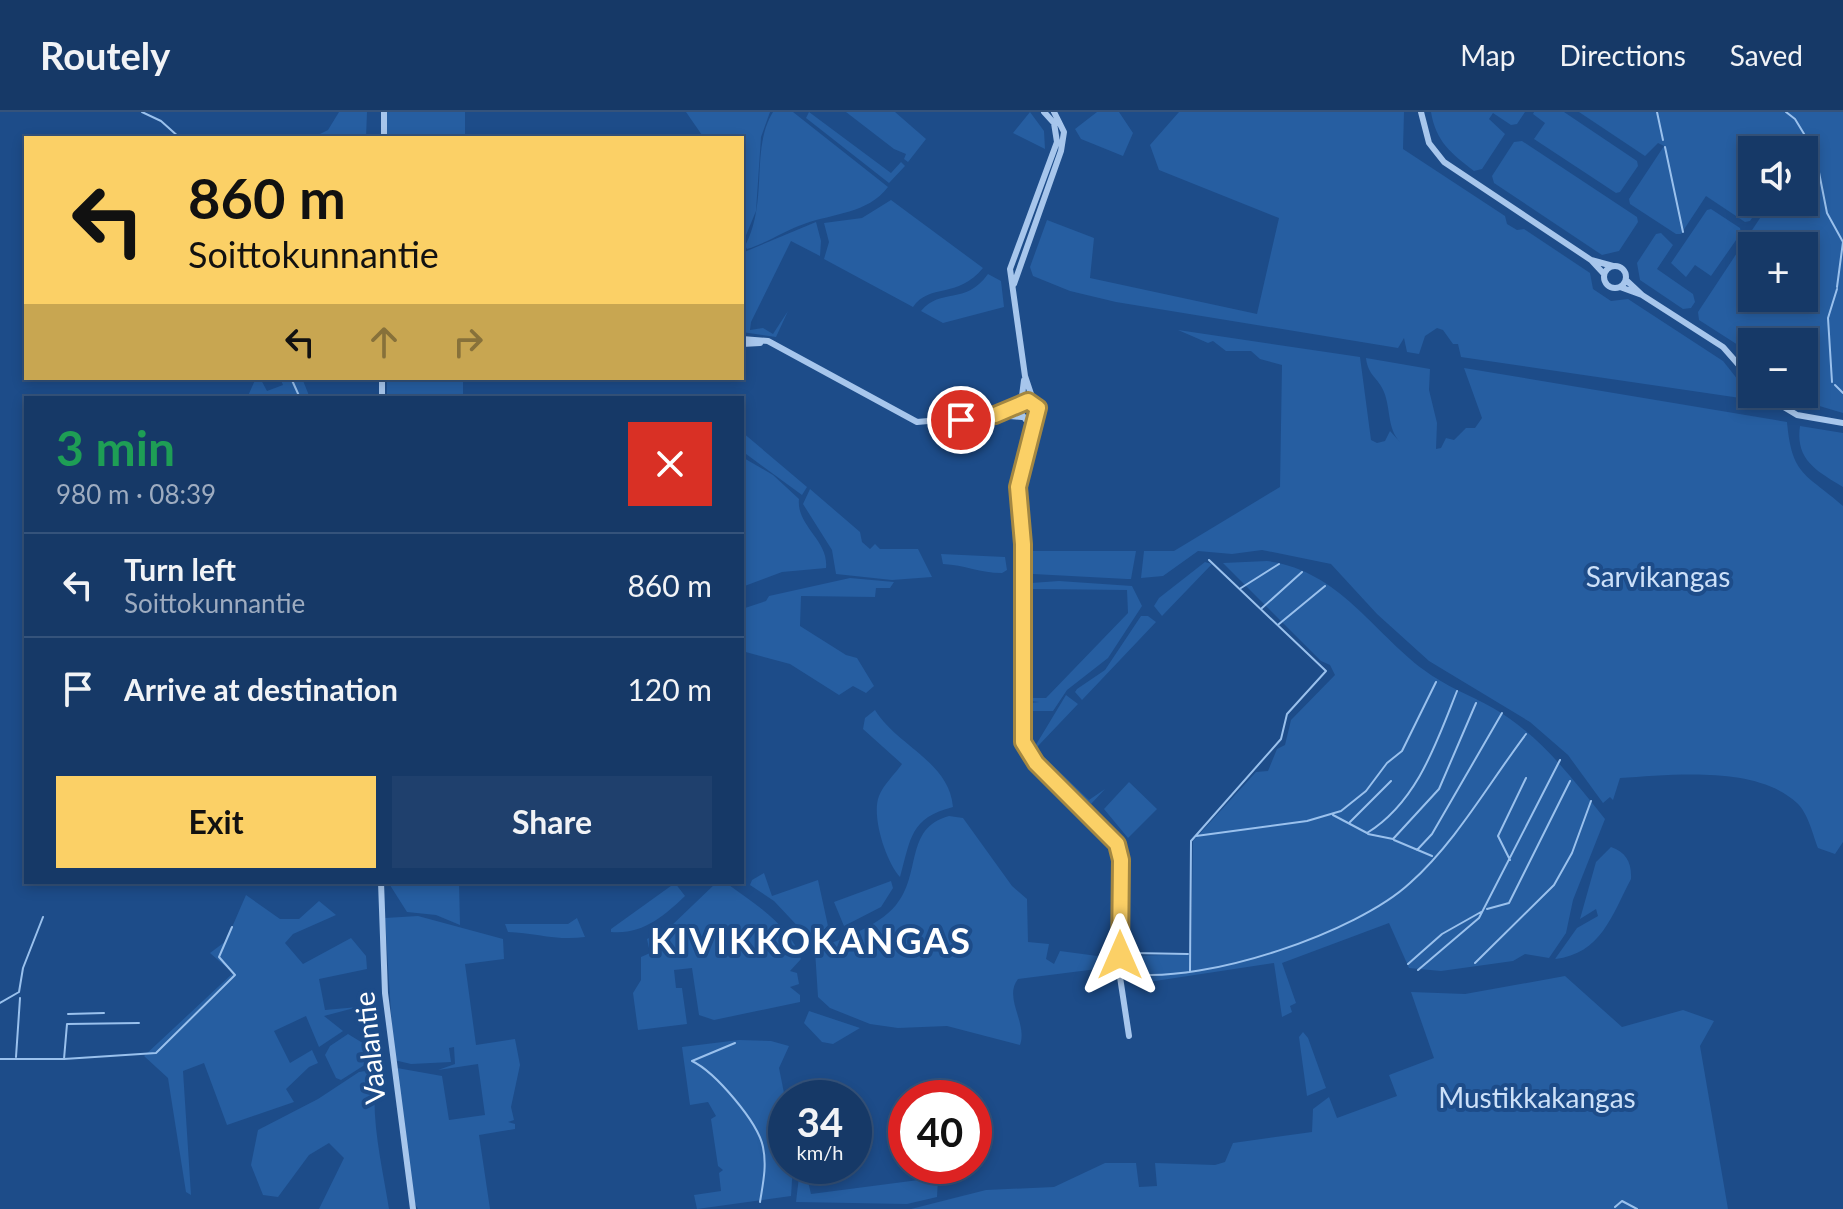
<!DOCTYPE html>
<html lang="en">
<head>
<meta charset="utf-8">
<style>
	body { margin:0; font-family:Lato,sans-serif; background:#1f406d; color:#f1f3f6; height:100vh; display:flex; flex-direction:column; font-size:30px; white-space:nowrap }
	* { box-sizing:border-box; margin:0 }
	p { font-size:26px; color:#9eacc0 }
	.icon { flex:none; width:44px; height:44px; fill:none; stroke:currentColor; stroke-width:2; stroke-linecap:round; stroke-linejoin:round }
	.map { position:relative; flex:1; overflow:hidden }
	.details { position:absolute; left:24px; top:284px; width:720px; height:488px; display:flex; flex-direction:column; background:#163967; border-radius:0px; box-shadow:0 4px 12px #0003,0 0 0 2px #35537b }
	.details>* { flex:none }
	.hud { position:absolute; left:24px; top:24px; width:720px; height:244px; border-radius:0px; box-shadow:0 4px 12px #0003,0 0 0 2px #35537b; background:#fbd066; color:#111; overflow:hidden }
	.fabs { position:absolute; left:1738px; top:24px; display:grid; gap:16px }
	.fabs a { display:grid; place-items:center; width:80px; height:80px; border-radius:0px; background:#163967; box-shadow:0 4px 12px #0003,0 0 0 2px #35537b; font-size:40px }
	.speed { position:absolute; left:768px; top:968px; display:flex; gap:16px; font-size:40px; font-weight:700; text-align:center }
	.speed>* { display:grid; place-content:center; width:104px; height:104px; border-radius:50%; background:#163967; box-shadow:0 4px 12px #0003,0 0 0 2px #35537b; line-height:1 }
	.speed small { font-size:20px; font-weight:400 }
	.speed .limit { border:12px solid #d22; background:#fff; color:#111 }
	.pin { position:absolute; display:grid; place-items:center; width:68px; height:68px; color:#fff; margin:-34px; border:4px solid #fff; border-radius:50%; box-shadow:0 2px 8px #0007 }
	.me { position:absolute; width:88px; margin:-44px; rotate:0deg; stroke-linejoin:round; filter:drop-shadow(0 0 6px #0008) }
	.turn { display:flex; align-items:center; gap:28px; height:168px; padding:0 32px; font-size:36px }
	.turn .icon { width:104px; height:104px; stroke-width:2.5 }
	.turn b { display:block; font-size:56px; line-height:68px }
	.lanes { display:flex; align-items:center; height:76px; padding:0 32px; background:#0003; justify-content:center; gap:40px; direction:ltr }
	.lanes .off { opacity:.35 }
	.round { display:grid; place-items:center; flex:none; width:84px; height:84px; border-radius:0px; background:#1f406d }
	.summary { display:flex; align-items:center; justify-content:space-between; height:136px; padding:0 32px }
	h1 { font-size:48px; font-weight:700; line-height:60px; color:#1e9e55 }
	.action { display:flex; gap:16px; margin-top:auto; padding:16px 32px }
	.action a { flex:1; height:92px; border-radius:0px; background:#fbd066; color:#111; font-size:32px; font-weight:700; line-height:92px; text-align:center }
	.action a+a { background:#1f406d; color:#f1f3f6 }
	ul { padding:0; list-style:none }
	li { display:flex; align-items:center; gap:24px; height:104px; padding:0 32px; border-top:2px solid #35537b }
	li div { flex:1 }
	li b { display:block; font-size:30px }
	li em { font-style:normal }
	header { display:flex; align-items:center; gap:48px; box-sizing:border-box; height:112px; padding:0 40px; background:#163967; border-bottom:2px solid #35537b }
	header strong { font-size:38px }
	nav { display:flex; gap:44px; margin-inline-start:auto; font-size:28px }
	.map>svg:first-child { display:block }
	.green { fill:#265ea1; fill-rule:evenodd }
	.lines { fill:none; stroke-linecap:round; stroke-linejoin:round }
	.stream { stroke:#9ac1ed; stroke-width:2 }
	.minor { stroke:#a7c6ec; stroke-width:6 }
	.route-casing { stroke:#a38742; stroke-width:20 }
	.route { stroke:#fbd066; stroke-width:14 }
	.labels { text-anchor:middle; stroke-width:8; stroke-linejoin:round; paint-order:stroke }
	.park-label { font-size:28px; fill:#cce0f8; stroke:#1d4c89 }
	.street-label { font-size:28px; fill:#fff; stroke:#1d4c89 }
	.district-label { font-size:36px; font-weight:bold; letter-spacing:2px; fill:#fff; stroke:#1d4c89 }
</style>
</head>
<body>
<header>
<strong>Routely</strong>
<nav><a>Map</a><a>Directions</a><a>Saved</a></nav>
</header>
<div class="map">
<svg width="1843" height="1097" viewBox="0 0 1843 1097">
	<rect width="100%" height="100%" fill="#1d4c89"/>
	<path class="green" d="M339 0H367L366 26H312L328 18Z
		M387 0H465V26H387Z
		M686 0H770L761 25 756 99 742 133V26H704Z
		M773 0H793L888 75C867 102 834 101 804 112 784 119 767 131 747 137L745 134C769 88 750 37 773 0Z
		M809 0 891 61 901 50 905 54 889 71 806 6Z
		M846 0H895L926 27 908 50 904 47 906 42 894 37Z
		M1030 0 1044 19 1045 37 1013 21Z
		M1097 0H1119L1133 21 1123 44 1081 27 1075 17Z
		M1179 0H1404L1403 37 1505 104 1507 112 1517 118 1524 117 1590 161 1593 177 1611 189 1628 187 1723 249 1754 288 1461 245 1458 232H1453L1443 218 1437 216 1425 224 1419 242 1407 240 1404 226 1398 236 1116 190 1070 179 1033 164 1030 155 1047 108 1094 126 1090 166 1257 202 1279 106 1159 58 1150 33Z
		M1431 0H1525L1517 12 1511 13 1493 1 1489 7 1505 22 1482 57 1474 59C1451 41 1436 30 1431 0Z
		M1534 0H1564L1637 49 1638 54 1620 80 1616 81 1534 27 1545 11 1533 2Z
		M1579 0H1843V301L1779 282H1804V230H1752V252L1738 233 1699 208 1698 200 1764 100 1758 97 1750 109 1745 110 1706 84 1681 122H1676L1630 92 1629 87 1664 34 1658 31 1645 44ZM1804 38V90H1752V38ZM1804 134V186H1752V134Z
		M1522 29 1637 105 1638 110 1619 139 1602 143 1494 71 1492 64 1514 30Z
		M891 88 983 156C958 187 929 171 913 195L824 147 829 130 824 111 862 106Z
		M1711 97 1740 116 1741 121 1711 164 1695 153 1686 165 1671 151 1707 98Z
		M816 110 821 129 820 144 791 129 751 210 750 218 763 216 773 222 788 199 776 225 742 220V141Z
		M1661 121 1673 133 1657 157 1693 182 1695 190 1691 196 1683 197 1640 168 1637 151 1656 122Z
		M988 162 1001 169 1004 195 943 211 921 199C941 175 965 194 988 162Z
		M1178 218 1360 245 1371 328 1377 331 1385 329 1390 319 1400 330C1387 316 1391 298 1384 280 1378 265 1368 264 1366 246L1430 257 1429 278 1437 311 1436 337 1441 336 1446 326 1454 328 1466 316H1475L1482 306 1464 256 1787 310C1792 365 1806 361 1843 394V730L1835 742 1818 736C1813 723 1808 701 1797 691 1756 653 1673 663 1620 666L1613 688 1610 685 1603 691 1568 643 1530 610 1429 549 1377 502 1331 452 1262 438 1232 442 1198 439 1163 464 1141 466 1144 439H1174L1280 375 1282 253 1260 247 1251 239H1226L1213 229 1208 231Z
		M256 266H260L267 279 283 273 280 266H302L310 286H247Z
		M387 266H463V286H387Z
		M1800 314 1843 321V375C1817 359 1795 348 1800 314Z
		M742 320 807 375 802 383 742 339Z
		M742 345 773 363 799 387C796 414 829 428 826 456L782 460 742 475Z
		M810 377 860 420 862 430 870 437 875 432 880 437H918L932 465 892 468 836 462 832 438 803 392Z
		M1032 439H1136L1131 467H1127L1033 462Z
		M941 442 1005 445 1007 458 1002 461C980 461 965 453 943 452Z
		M1267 449C1338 458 1372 519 1424 558 1445 574 1470 583 1493 596 1540 623 1572 666 1605 707L1573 788 1566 821 1549 846 1525 842 1513 849 1441 859 1409 856 1389 811 1282 851 1296 891 1290 894 1292 900 1282 905 1274 851 1142 871 1135 866 1133 844 1191 842 1193 729 1256 660 1268 659 1277 637 1285 633 1291 608 1335 563 1330 553 1321 549 1223 451Z
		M1205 450 1212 452 1162 504 1154 494 1159 486Z
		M850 466 894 470 890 476H876L875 485 801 484 800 514 846 543 857 546 874 574 866 581 853 574 839 583 790 552 742 539V497L766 489 769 484Z
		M1059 469 1132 474 1142 494 1108 546 1067 578 1053 599H1032L1030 591 1039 590 1030 589V533L1031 586H1046L1128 501 1127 478 1033 477 1031 528V471Z
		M1141 504H1148L1156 510 1082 588 1075 580 1077 577 1105 558Z
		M1066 583 1078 592 1038 634 1039 640 1089 688 1105 677 1091 692 1034 636Z
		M875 598C897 634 949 649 953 695 910 706 911 726 900 765 886 750 871 704 879 684 883 673 895 662 902 652L863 617 865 606Z
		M1129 670 1157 697 1128 726 1104 697Z
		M949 704 963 706 1012 774 1027 787 1028 830 1049 832 1046 847 1054 852 1060 839 1105 845V856L1018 867C1003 886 1028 911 1020 933L947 914 898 916 870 912 830 896 818 885 815 838C841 826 877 816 896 793 922 762 904 716 949 704Z
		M1611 735C1626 740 1632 751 1631 767 1612 803 1601 842 1555 847L1577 816 1598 804 1596 797 1580 807 1596 750Z
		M764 761 772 784 818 768 828 814 821 820 806 823 774 789 750 773 752 768Z
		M891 769 893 776 881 795 844 814 834 790Z
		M388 770H459L460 813 436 803 407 800Z
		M717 770H725C753 791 790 812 801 847L790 859 797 861 799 872 790 875 800 883V890L714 908 699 903 692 856 674 858 676 876H682L687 912 638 918 633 881 641 868V845L650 841 647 827 669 816Z
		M675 771 685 784C664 804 642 823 611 820V817Z
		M246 783 280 807H299L319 789 336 803 293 822 285 831 303 852 351 826 366 844 367 857 319 867 325 898 358 895 324 904 343 919 319 935 306 904 274 919 290 951 312 938 318 951 309 955 286 977 294 990 227 1013 204 951 183 959 191 1083 186 1080 168 966 144 944 233 861 210 841 226 829Z
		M418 804 503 827 504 847 465 852 476 933 515 927 520 953 511 995 514 1008 508 1010 515 1012V1017L479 1023 490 1097H418L413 1088 397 956 442 964 449 1008 485 1003 478 952 438 958 455 952 454 935 449 936 451 950 411 952 394 948 385 806Z
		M577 806 585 825C558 829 535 821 508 820L505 812H568Z
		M1565 864 1622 915 1683 898 1714 909 1700 934 1728 1097H911L986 1078 1054 1075 1105 1051H1136L1139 1075 1157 1074 1155 1051 1215 1053 1225 1050 1233 1031 1312 1020 1313 997 1329 985 1337 1006 1397 984 1389 963 1434 946 1411 880 1465 882Z
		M809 899 860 916 833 932 822 930 804 911Z
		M1303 920 1308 926 1326 976 1307 984 1299 925Z
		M348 922 379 941 378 951 363 954 341 968 336 966 325 943 330 934Z
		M739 928 771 929 789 934 779 956 786 991V1054H793L791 1084 697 1097 694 1083 721 1079 719 1061 723 1058 718 1054 711 1007 716 1004 708 990 690 993 682 935Z
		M377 957C369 1003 382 1052 389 1097H319L344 1046 329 1031 309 1043 278 1085 263 1083 251 1053 258 1018 318 987 359 960Z
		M800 1056 806 1061 811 1082 934 1066 938 1067 937 1085 907 1092 796 1090Z"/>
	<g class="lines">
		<path class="stream" d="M142 0 161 9 180 26
			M1657 0 1663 28
			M1786 0 1795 7 1815 40 1827 101 1843 130 1837 175
			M1665 35 1683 120
			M291 266 300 286
			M1832 270 1828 206 1837 177
			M1835 273 1843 281
			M1241 476 1279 452
			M1262 496 1302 460
			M1279 512 1325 474
			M1333 703 1367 721C1417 690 1436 632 1457 579
			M1350 710 1391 669
			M1368 722 1393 727 1439 677 1476 591
			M1196 724 1307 709 1341 699 1366 679 1387 651 1402 639 1436 570
			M1394 728 1432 744
			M1417 738 1432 722 1502 601
			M1510 748 1498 724 1526 666
			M1487 797 1509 791 1570 669
			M1133 841 1188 842
			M1475 851 1554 773 1572 741 1591 689
			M1408 852 1442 822 1481 800
			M1418 858 1479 806 1560 648
			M1190 859 1191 729 1281 627 1287 602 1326 559 1209 448
			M1132 862C1206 871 1356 821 1410 771 1456 730 1489 671 1526 622
			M0 891 19 880 23 856 43 805
			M68 902 104 901
			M735 931 692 949C715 960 758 1010 763 1035 767 1054 763 1071 760 1090
			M16 945 20 886
			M0 947H64L67 912 139 911
			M64 947 156 941 235 863 219 845 232 815
			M1615 1095 1622 1089 1637 1097"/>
		<path class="minor" d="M1421 0 1429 31 1444 50 1591 148
			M384 26V0
			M1604 165a11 11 0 1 1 22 0a11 11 0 1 1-22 0Z
			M1604 162 1591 148 1613 154
			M1014 172 1061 39 1064 20 1054 0
			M1620 175 1642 183 1626 168
			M1642 183 1723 235 1752 268
			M742 227 768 229 917 310 995 303 1022 293
			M742 232 760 231
			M1024 268 1020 300 1026 308 1036 305
			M1762 282 1797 303 1843 311
			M382 286V266
			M1023 291 1032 290 1039 298 1018 380 1023 432V630C1041 674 1098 693 1119 736L1120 865 1129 924
			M1034 291 1025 264 1010 157 1057 30 1054 11 1044 0
			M998 303 1022 305
			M381 770 385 881 413 1097"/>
	</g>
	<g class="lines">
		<g class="route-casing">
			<path id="route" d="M961 308 995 303 1028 289 1038 296 1018 375 1023 432V630L1036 651 1117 732 1121 748 1120 843"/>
		</g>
		<use href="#route" class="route"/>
	</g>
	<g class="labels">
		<g class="park-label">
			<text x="1658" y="475">Sarvikangas</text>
			<text x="1537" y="996">Mustikkakangas</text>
		</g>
		<g class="street-label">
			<text transform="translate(370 936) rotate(-96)" y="10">Vaalantie</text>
		</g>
		<g class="district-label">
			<text x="811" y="842">KIVIKKOKANGAS</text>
		</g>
	</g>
</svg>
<div class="fabs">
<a><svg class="icon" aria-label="sound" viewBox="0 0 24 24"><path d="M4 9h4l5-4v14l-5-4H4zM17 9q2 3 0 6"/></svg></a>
<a>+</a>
<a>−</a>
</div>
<div class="speed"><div>34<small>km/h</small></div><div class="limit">40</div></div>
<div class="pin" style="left:961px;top:308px;background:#d93025"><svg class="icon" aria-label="arrive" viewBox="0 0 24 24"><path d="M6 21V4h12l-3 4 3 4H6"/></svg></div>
<svg class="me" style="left:1120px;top:843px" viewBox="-20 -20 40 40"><path d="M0-17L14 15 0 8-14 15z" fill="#fbd066" stroke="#fff" stroke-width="4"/></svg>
<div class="hud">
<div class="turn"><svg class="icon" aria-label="left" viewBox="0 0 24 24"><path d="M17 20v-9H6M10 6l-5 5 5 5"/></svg><div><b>860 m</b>Soittokunnantie</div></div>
<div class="lanes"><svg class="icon" aria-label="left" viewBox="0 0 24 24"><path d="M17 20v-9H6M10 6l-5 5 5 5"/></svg><svg class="icon off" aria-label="ahead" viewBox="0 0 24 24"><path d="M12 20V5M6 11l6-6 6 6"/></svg><svg class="icon off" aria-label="right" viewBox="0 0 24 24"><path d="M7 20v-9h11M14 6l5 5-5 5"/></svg></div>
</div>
<section class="details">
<div class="summary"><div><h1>3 min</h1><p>980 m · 08:39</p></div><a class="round" style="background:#d93025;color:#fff"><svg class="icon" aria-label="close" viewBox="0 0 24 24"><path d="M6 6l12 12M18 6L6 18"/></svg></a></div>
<ul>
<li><svg class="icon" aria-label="left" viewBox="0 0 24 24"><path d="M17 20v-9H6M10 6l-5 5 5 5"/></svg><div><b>Turn left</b><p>Soittokunnantie</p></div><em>860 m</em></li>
<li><svg class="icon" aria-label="arrive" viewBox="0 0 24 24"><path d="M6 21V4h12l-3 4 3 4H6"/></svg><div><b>Arrive at destination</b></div><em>120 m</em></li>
</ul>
<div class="action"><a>Exit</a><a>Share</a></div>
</section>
</div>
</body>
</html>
